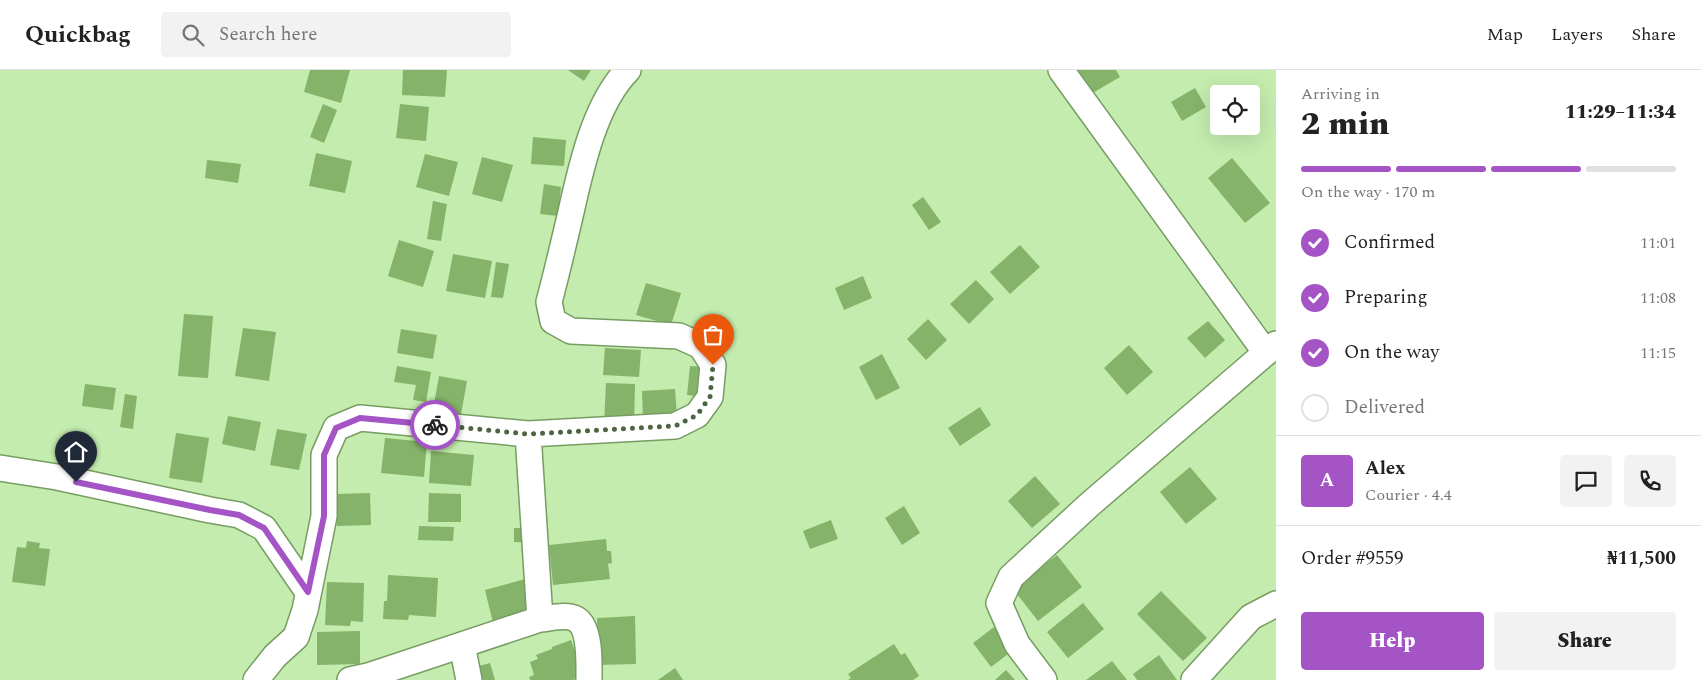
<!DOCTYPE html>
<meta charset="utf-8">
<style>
body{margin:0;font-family:Spectral,serif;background:#f2f2f2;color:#222;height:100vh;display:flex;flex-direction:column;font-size:19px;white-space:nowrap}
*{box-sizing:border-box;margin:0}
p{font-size:16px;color:#767676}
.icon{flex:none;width:28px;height:28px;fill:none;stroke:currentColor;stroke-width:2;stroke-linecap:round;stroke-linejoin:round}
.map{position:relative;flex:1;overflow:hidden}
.panel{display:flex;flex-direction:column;background:#fff;width:425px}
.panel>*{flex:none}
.buttons{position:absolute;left:1210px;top:15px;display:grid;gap:10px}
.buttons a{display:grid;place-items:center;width:50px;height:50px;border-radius:5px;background:#fff;box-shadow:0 5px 20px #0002;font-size:25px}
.pin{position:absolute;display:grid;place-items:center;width:42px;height:42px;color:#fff;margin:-51px -21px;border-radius:50% 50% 50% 0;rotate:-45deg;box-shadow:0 0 5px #0007}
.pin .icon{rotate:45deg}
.courier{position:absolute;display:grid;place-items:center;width:50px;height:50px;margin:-25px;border:4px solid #a454c5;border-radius:50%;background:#fff;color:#222;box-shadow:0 1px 6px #0007}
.headline em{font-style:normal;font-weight:800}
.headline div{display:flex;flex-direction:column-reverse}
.headline{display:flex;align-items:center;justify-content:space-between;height:85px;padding:0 25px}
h1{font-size:32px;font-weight:800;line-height:38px}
.bar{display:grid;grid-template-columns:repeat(4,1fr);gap:8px 5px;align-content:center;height:60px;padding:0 25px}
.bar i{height:6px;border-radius:4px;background:#e0e0e0}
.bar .current{background:#a454c5}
.bar p{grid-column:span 4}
.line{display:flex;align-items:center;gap:12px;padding:0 25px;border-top:1px solid #e0e0e0}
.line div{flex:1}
.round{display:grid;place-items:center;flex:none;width:52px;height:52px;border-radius:5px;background:#f2f2f2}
ol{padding:0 25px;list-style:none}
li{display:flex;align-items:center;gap:15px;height:55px}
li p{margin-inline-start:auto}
li .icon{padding:5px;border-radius:50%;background:#a454c5;color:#fff;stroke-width:4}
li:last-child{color:#767676}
li i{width:28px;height:28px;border:2px solid #e0e0e0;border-radius:50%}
.cta{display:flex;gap:10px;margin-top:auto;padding:10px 25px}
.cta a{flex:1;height:58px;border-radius:5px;background:#a454c5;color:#fff;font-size:20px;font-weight:800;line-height:58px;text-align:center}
.cta a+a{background:#f2f2f2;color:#222}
header{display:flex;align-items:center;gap:30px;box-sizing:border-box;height:70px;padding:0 25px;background:#fff;border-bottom:1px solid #e0e0e0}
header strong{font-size:24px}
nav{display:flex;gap:28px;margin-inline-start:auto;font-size:18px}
.search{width:350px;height:45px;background:#f2f2f2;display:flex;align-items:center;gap:12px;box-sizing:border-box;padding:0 18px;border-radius:5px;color:#767676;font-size:19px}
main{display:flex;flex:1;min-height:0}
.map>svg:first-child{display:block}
</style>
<header>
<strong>Quickbag</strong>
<div class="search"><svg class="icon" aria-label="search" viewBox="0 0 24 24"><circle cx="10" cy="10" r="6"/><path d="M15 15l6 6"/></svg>Search here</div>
<nav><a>Map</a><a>Layers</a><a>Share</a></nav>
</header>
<main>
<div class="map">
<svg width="1276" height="610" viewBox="0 0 1276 610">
<rect width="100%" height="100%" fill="#c3ecae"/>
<path fill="#84b369" d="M310 0H350L341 33 304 22Z
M403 0H447L445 27 402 25Z
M568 0H591L584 11Z
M1077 0H1116L1120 7 1091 24Z
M1195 18 1206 37 1182 51 1171 32Z
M323 34 337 40 324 73 310 67Z
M400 34 429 37 426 71 396 68Z
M533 67 566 70 564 96 531 94Z
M316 83 352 91 345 123 309 116Z
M425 84 458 92 449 126 416 117Z
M482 87 513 95 502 132 472 124Z
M1232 88 1270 133 1245 153 1208 108Z
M207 90 241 94 238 113 205 108Z
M544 114 561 117 558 146 540 144Z
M923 127 941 152 929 160 912 135Z
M433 131 447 134 441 171 427 169Z
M399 170 434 181 423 217 388 206Z
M1020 175 1040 197 1010 224 990 202Z
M453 184 492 191 485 228 446 221Z
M496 192 509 194 503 228 491 227Z
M863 206 872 228 844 240 835 218Z
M976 210 994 229 969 254 950 234Z
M646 213 681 223 671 255 636 245Z
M184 244 213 246 208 308 178 306Z
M928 249 947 270 926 290 907 269Z
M1208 251 1225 270 1205 288 1187 268Z
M243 258 276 262 269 311 235 306Z
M401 259 437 265 433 289 397 283Z
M1129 275 1153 302 1127 325 1104 298Z
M605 278 641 280 639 307 603 305Z
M882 284 900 318 876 330 859 297Z
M397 296 431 302 426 332 413 330 416 315 394 312Z
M690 296 706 297 704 327 687 325Z
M439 306 467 311 460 350 432 345Z
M606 313 635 314 634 355 604 354Z
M85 314 116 318 113 340 82 336Z
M675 319 677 347 643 349 642 321Z
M125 324 137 326 133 359 120 357Z
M980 337 991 355 960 376 948 358Z
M228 346 261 352 255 381 222 374Z
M277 359 307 364 299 400 270 395Z
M176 363 209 368 202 413 169 408Z
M385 368 427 372 424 407 381 403Z
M431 381 474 385 471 416 429 413Z
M1190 397 1217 429 1186 454 1160 422Z
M1035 406 1060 434 1032 458 1008 431Z
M370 423 371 455 337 456 336 424Z
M429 423 461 424V452H428Z
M904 436 920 463 902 475 885 448Z
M831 450 838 469 810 479 803 461Z
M419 456 454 457 453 471 418 470Z
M514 458H531V473L514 472Z
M606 469 607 481H611L612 493 608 494 610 509 553 515 549 475Z
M27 471 40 473 39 478 50 479 45 516 12 512 17 477 26 478Z
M1057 485 1082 517 1038 551 1013 519Z
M388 505 438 508 436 547 409 545 408 550 383 549 384 531H387Z
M525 509 533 543 493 553 485 520Z
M327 512 364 513 363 552 351 551 350 556 325 555Z
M1161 521 1207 568 1183 591 1137 544Z
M1083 533 1104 559 1068 588 1047 562Z
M635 546 636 594 598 595 597 548Z
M994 557 1012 581 991 597 973 573Z
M360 561V594L317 595V562Z
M571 570 584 606 573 610H530L529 607 534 605 530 592 538 589 536 585 552 579V577Z
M894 574 901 585 905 583 919 606 913 610H848L851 608 848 604Z
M1159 585 1177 610H1137L1133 604Z
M1112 591 1127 610H1086Z
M490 593 495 610H475L472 598Z
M675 598 683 610H658Z
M1006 600 1015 610H995Z"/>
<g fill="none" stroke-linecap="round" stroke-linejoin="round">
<g stroke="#779d63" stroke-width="28">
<path id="minor" d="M1061 0 1266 283
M0 398 57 407 210 440 239 445 264 458 308 522
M540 549C551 548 567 544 576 549 591 558 589 595 589 610
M462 575 469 610
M256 610 275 586 296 567 305 540 324 446V385L336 358 360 348 528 364 675 356 697 345 710 327 713 295 701 276 679 266 571 261 553 251 549 232C557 202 564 172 571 142 581 97 595 33 628 0
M350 610 368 606 540 549 528 364
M1044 610 1017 574 999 533 1011 507 1089 435 1276 274
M1194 610 1251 547 1276 534"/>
</g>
<use href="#minor" stroke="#fff" stroke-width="25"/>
</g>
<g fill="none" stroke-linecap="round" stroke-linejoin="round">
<path stroke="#4e6541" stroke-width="5" stroke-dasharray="0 9" d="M435 355 528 364 675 356 697 345 710 327 713 295"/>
<path stroke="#a454c5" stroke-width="6" d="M76 412 210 440 239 445 264 458 308 522 324 446V385L336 358 360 348 435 355"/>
</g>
</svg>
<div class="buttons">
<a><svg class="icon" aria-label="locate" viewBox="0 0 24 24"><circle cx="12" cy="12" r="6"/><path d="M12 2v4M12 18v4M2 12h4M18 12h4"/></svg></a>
</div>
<div class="pin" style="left:713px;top:295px;background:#ea580c"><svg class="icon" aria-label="bag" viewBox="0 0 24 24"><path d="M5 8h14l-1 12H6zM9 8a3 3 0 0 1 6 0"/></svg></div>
<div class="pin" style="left:76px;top:412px;background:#1f2937"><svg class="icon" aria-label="home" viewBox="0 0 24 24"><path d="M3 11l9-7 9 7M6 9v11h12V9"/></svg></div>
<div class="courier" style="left:435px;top:355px"><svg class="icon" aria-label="bike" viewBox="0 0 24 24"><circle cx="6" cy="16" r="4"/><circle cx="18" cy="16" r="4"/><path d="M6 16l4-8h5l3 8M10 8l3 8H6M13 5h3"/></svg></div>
</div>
<section class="panel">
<div class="headline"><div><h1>2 min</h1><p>Arriving in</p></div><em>11:29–11:34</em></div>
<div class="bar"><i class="current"></i><i class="current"></i><i class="current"></i><i></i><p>On the way · 170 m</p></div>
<ol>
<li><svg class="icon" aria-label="check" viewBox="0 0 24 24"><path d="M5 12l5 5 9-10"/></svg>Confirmed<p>11:01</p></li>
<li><svg class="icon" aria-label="check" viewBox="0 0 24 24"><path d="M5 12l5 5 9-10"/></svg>Preparing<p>11:08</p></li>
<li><svg class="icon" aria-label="check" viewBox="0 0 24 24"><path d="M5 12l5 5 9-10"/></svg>On the way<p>11:15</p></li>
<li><i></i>Delivered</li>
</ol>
<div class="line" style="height:90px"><b class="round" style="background:#a454c5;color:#fff">A</b><div><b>Alex</b><p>Courier · 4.4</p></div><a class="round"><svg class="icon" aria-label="chat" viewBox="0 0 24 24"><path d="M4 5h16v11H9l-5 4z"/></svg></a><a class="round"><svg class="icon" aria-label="phone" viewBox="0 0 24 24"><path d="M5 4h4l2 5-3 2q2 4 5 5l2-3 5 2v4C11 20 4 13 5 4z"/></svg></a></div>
<div class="line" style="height:65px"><div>Order #9559</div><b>₦11,500</b></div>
<div class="cta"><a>Help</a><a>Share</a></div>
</section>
</main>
